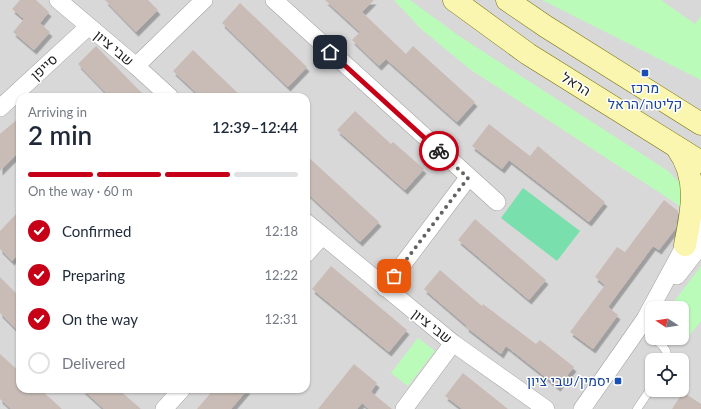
<!DOCTYPE html>
<meta charset="utf-8">
<style>
body{margin:0;font-family:Lato,Heebo,sans-serif;background:#f2f2f3;color:#1f2937;height:100vh;display:flex;flex-direction:column;font-size:15px;white-space:nowrap}
*{box-sizing:border-box;margin:0}
p{font-size:13px;color:#747a83}
.icon{flex:none;width:22px;height:22px;fill:none;stroke:currentColor;stroke-width:2;stroke-linecap:round;stroke-linejoin:round}
.map{position:relative;flex:1;overflow:hidden}
.drawer{position:absolute;left:16px;top:93px;width:294px;height:300px;display:flex;flex-direction:column;background:#fff;border-radius:12px;box-shadow:0 1px 3px #0004}
.drawer>*{flex:none}
.needle{width:26px;rotate:282deg}
.controls{position:absolute;left:645px;top:301px;display:grid;gap:8px}
.controls a{display:grid;place-items:center;width:44px;height:44px;border-radius:8px;background:#fff;box-shadow:0 1px 3px #0004;font-size:20px}
.pin{position:absolute;display:grid;place-items:center;width:34px;height:34px;color:#fff;margin:-17px;border-radius:8px;box-shadow:0 2px 6px #0006}
.courier{position:absolute;display:grid;place-items:center;width:40px;height:40px;margin:-20px;border:3px solid #c60017;border-radius:50%;background:#fff;color:#222;box-shadow:0 1px 5px #0007}
.head em{font-style:normal;font-weight:600}
.head div{display:flex;flex-direction:column-reverse}
.head{display:flex;align-items:center;justify-content:space-between;height:68px;padding:0 12px}
h1{font-size:26px;font-weight:600;line-height:30px}
.bar{display:grid;grid-template-columns:repeat(4,1fr);gap:6px 4px;align-content:center;height:48px;padding:0 12px}
.bar i{height:5px;border-radius:3px;background:#e0e1e3}
.bar .active{background:#c60017}
.bar p{grid-column:span 4}
ol{padding:0 12px;list-style:none}
li{display:flex;align-items:center;gap:12px;height:44px}
li p{margin-inline-start:auto}
li .icon{padding:4px;border-radius:50%;background:#c60017;color:#fff;stroke-width:4}
li:last-child{color:#747a83}
li i{width:22px;height:22px;border:2px solid #e0e1e3;border-radius:50%}
.map>svg:first-child{display:block}
</style>
<div class="map">
<svg width="701" height="409" viewBox="0 0 701 409">
<defs>
<filter id="shadow"><feDropShadow dx="2.5" dy="4.5" stdDeviation="0" flood-color="#0004"/></filter>
</defs>
<rect width="100%" height="100%" fill="#ede7e0"/>
<path fill="#d9d8d8" fill-rule="evenodd" d="M0 0H701V409H0ZM20 97H306V389H20ZM652 308H682V338H652ZM652 360H682V390H652Z"/>
<path fill="#bbfbb9" d="M394 0H410L459 36 668 171 682 185V209L677 204 471 70 421 29Z
M542 0H661L695 24 701 16V80Z
M701 266V321L685 341 682 338V308H671L673 303Z
M418 338 435 351 408 386 391 373Z"/>
<path fill="#79e0ad" d="M523 188 580 231 557 261 501 218Z"/>
<path fill="#c9bcb6" filter="url(#shadow)" d="M20 0H36L49 12 40 23 50 32 34 50 13 32 24 19 12 9Z
M105 0H148L158 10 136 32Z
M325 0H374L362 12 406 54 413 46 475 102 457 122 386 59 379 66 352 40 360 32Z
M240 3 307 67 288 87 222 23Z
M96 46 132 83 146 97H110L78 64Z
M193 50 220 76 242 97H201L173 71Z
M355 111 391 144 393 142 424 169 405 190 337 130Z
M20 117V151L0 171V134Z
M489 124 530 156 538 146 605 202 589 222 509 160 502 169 472 146Z
M306 155 379 222 360 242 306 192Z
M664 200 678 211 676 228 659 250 653 246 608 307 618 315 593 349 570 332 605 285 595 277 617 247 625 252Z
M20 210V252L12 261 0 249V231Z
M475 219 546 280 529 300 458 240Z
M331 266 407 330 389 352 312 289Z
M440 270 482 306 483 304 536 344 540 340 574 367 558 387 506 346 501 354 466 327 467 326 424 289Z
M0 277 20 297V333L0 313Z
M0 354 20 372V389H40L62 409H11L0 399Z
M354 364 377 383 371 392 392 409H369L362 403 357 409H318Z
M463 373 508 409H462L445 396Z
M82 389H118L141 409H104Z
M214 389H248L231 409H197Z
M683 392 701 404V409H672Z"/>
<g fill="none" stroke-linecap="round" stroke-linejoin="round">
<g stroke="#a2a2a2" stroke-width="9">
<path id="service" d="M652 338C661 343 669 350 667 360
M637 409 652 387"/>
</g>
<g stroke="#a2a2a2" stroke-width="18">
<path id="minor" d="M58 0 136 66 170 97
M274 0 497 202
M136 66 204 0
M0 108 89 26
M306 222 453 343 546 409
M306 254 322 236
M677 276 701 245
M385 288 468 178
M646 317 685 245 701 220
M164 409 182 389
M404 409 453 343
M582 409 652 309"/>
</g>
<g stroke="#737201" stroke-width="23">
<path id="secondary" d="M454 0 528 54 701 162
M507 0 545 26 701 124
M677 148C699 178 692 211 685 245"/>
</g>
<use href="#service" stroke="#fff" stroke-width="8"/>
<use href="#minor" stroke="#fff" stroke-width="17"/>
<use href="#secondary" stroke="#fbf6af" stroke-width="22"/>
</g>
<g fill="none" stroke-linecap="round" stroke-linejoin="round">
<path stroke="#646260" stroke-width="4" stroke-dasharray="0 7.2" d="M394 276 468 178 439 151"/>
<path stroke="#c60017" stroke-width="5" d="M330 52 439 151"/>
</g>
<g fill="#1a4fb4" stroke="#fff" stroke-width="1.5">
<rect x="641" y="69" width="8" height="8" rx="2"/>
<rect x="614" y="377" width="8" height="8" rx="2"/>
</g>
<g text-anchor="middle" stroke-width="3" stroke-linejoin="round" paint-order="stroke">
<g font-size="14" fill="#1b1b1b" stroke="#fff">
<text transform="translate(114 48) rotate(40)" y="5">שבי ציון</text>
<text transform="translate(44 67) rotate(-43)" y="5">סייפן</text>
<text transform="translate(576 84) rotate(32)" y="5">הראל</text>
<text transform="translate(432 326) rotate(38)" y="5">שבי ציון</text>
</g>
<g font-size="14" fill="#164399" stroke="#fff">
<text x="645" y="93">מרכז<tspan x="645" dy="16">קליטה/הראל</tspan></text>
<text x="610" y="386" text-anchor="end">יסמין/שבי ציון</text>
</g>
</g>
</svg>
<div class="controls">
<a><svg class="needle" viewBox="-14 -14 28 28"><path d="M0-13l5 13h-10z" fill="#e53935"/><path d="M0 13l5-13h-10z" fill="#747a83"/></svg></a>
<a><svg class="icon" aria-label="locate" viewBox="0 0 24 24"><circle cx="12" cy="12" r="6"/><path d="M12 2v4M12 18v4M2 12h4M18 12h4"/></svg></a>
</div>
<div class="pin" style="left:394px;top:276px;background:#ea580c"><svg class="icon" aria-label="bag" viewBox="0 0 24 24"><path d="M5 8h14l-1 12H6zM9 8a3 3 0 0 1 6 0"/></svg></div>
<div class="pin" style="left:330px;top:52px;background:#1f2937"><svg class="icon" aria-label="home" viewBox="0 0 24 24"><path d="M3 11l9-7 9 7M6 9v11h12V9"/></svg></div>
<div class="courier" style="left:439px;top:151px"><svg class="icon" aria-label="bike" viewBox="0 0 24 24"><circle cx="6" cy="16" r="4"/><circle cx="18" cy="16" r="4"/><path d="M6 16l4-8h5l3 8M10 8l3 8H6M13 5h3"/></svg></div>
<section class="drawer">
<div class="head"><div><h1>2 min</h1><p>Arriving in</p></div><em>12:39–12:44</em></div>
<div class="bar"><i class="active"></i><i class="active"></i><i class="active"></i><i></i><p>On the way · 60 m</p></div>
<ol>
<li><svg class="icon" aria-label="check" viewBox="0 0 24 24"><path d="M5 12l5 5 9-10"/></svg>Confirmed<p>12:18</p></li>
<li><svg class="icon" aria-label="check" viewBox="0 0 24 24"><path d="M5 12l5 5 9-10"/></svg>Preparing<p>12:22</p></li>
<li><svg class="icon" aria-label="check" viewBox="0 0 24 24"><path d="M5 12l5 5 9-10"/></svg>On the way<p>12:31</p></li>
<li><i></i>Delivered</li>
</ol>
</section>
</div>
